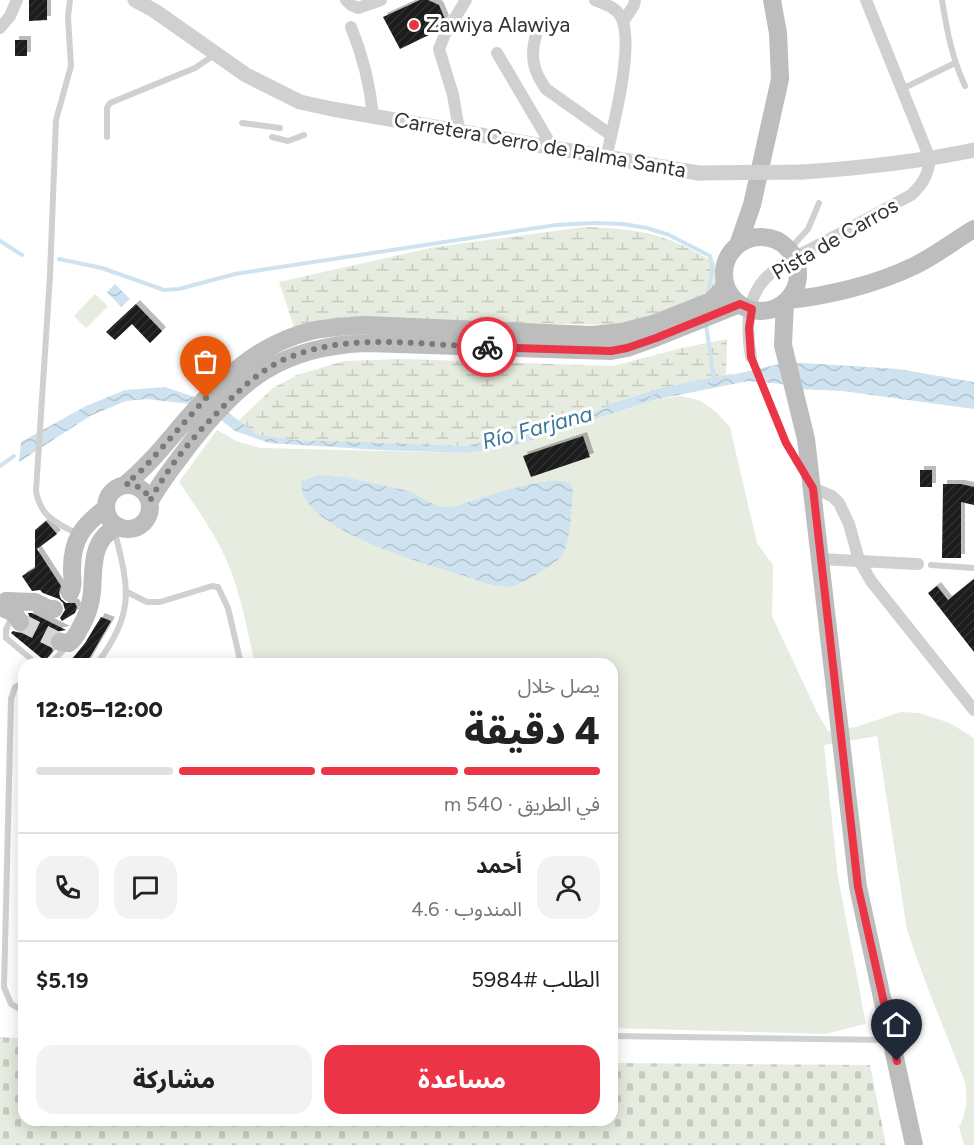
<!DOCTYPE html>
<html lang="ar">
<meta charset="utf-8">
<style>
body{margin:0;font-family:Figtree,"Noto Sans Arabic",sans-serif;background:#f2f2f2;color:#222;direction:rtl;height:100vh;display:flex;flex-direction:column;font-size:22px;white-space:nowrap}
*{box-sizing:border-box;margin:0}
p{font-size:20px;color:#767676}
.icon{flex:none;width:33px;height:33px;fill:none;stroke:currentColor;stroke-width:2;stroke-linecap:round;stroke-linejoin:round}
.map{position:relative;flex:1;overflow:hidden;direction:ltr}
.drawer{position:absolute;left:18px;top:658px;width:600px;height:468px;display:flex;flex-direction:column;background:#fff;border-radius:18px;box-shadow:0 3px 15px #0003;direction:rtl}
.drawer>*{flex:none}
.pin{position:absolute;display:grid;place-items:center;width:51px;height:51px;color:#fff;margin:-62px -26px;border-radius:50% 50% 50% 0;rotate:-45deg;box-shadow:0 0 6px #0007}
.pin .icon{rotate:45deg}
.courier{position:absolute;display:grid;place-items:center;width:60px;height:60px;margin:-30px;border:4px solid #eb3445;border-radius:50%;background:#fff;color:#222;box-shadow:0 2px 8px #0007}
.summary em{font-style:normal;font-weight:800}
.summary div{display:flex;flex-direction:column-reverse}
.summary{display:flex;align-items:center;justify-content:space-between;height:102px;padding:0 18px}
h1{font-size:39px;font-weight:800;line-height:45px}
.bar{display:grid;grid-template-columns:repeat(4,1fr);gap:9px 6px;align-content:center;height:72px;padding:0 18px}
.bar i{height:8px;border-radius:4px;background:#e0e0e0}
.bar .active{background:#eb3445}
.bar p{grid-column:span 4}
.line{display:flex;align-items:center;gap:15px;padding:0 18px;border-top:2px solid #e0e0e0}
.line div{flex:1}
.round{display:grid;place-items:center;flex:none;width:63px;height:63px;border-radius:18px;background:#f2f2f2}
.primary-button{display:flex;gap:12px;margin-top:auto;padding:12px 18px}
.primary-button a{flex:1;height:69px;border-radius:18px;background:#eb3445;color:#fff;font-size:24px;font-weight:800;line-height:69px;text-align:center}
.primary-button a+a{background:#f2f2f2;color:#222}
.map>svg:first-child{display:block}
</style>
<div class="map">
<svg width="974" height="1145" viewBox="0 0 974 1145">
<defs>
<pattern id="wetland-marsh" width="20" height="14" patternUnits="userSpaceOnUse" patternTransform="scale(1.5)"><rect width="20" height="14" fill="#e6ecdf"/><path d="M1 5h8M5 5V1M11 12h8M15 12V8" fill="none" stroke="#c6cbc0"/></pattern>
<pattern id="cemetery-stones" width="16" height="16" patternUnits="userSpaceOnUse" patternTransform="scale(1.5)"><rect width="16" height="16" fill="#e6ecdf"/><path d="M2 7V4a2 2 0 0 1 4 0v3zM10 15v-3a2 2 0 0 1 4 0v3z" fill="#c6cbc0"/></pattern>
<pattern id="water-waves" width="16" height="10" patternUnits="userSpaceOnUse" patternTransform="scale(1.5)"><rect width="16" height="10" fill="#cee3ef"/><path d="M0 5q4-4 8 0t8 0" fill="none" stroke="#b1c3cd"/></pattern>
<pattern id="building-hatch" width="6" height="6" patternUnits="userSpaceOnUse" patternTransform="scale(1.5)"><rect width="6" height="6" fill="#1a1a1a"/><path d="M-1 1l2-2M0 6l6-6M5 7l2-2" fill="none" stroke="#333"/></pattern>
<filter id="shadow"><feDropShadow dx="4" dy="-4" stdDeviation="0" flood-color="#0004"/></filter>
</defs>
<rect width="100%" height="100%" fill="#fff"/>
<path fill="#e6ecdf" d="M95 294 108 306 86 328 74 316Z
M681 396 701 401 716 412 730 427 757 543 773 565 772 616 817 712 828 731 856 727 901 712 919 713 950 723 974 738V1145H964L959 1127C967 1111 968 1099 965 1082L925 981 907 930 877 736 824 745 838 877 866 1024 825 1034 612 1028V664H255C247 630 241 594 227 561 215 534 196 507 179 482L217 430 236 441 260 448 467 453 513 446 654 400Z"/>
<path fill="url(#wetland-marsh)" d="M584 227C640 229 666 233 715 263L717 281 708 300 623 325 352 320 294 327 279 282 435 247Z
M727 339 726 375 662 390 515 438 466 446 358 443 280 439 258 435 236 423 273 388 297 375 344 361 404 359 613 366 682 348Z"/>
<path fill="url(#cemetery-stones)" d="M0 1037 24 1039V1120H612V1063L870 1065 886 1145H0Z"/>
<path fill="url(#water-waves)" d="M115 284 130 299 121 307 107 292Z
M788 362 898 369 974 382V409L842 391 796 389 782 384 748 381 654 400 513 446 467 453 379 450 269 443 235 431 211 412 190 404 147 399 126 401 90 416 19 462 21 442 86 406 125 390 165 387 218 405 258 435 296 440 466 446 553 426 647 394Z
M319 475 344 477 409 491 431 503 440 507H451C476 501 551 471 571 484L573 492C571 508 571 542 562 555 557 564 522 584 512 586 495 589 474 578 458 574 425 564 292 526 302 481Z"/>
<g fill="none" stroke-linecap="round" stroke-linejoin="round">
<path stroke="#cee3ef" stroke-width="4" d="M0 241 22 255
M59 259 102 268 164 290 179 289 235 274 556 225 593 223 623 224 647 228 669 235 710 256 713 269 707 296
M706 325 714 378
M608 407 662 390 731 376
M0 466 14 456"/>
</g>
<path fill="url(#building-hatch)" filter="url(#shadow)" d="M29 0H47V20L29 21Z
M420 0H428L439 5 445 19 437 31 400 49 383 17Z
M15 40H27V56H15Z
M136 304 162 331 150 343 132 324 115 340 106 332Z
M583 436 590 457 531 477 523 456Z
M920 470H932V487H920Z
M943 484H961L974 487V505L961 502V558H942Z
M46 521 57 534 37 549 61 586 59 593 61 599 66 603H75L77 607 75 613 62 621 60 618 65 610 63 603 59 599 43 593 40 590 32 591 22 576 35 568V530Z
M974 579V652L928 593 937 586 948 600Z
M28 613H32L66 630 56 632 51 636 49 641 53 651 45 661 11 633 13 631 21 633 30 627 31 621Z
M101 617 111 621 86 664H68L85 643Z"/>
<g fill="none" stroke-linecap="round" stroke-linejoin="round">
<path stroke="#d6d6d6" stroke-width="18" stroke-dasharray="18 9" stroke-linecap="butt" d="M20 622 60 642"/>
<path stroke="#d0d0d0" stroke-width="6" d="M70 0 68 17 71 66 56 120 50 275 36 491C41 518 56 522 77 534
M942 0C947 31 952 58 965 86
M902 89 955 63
M242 123 280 128
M107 137V108L110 103 195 68 214 55
M272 137 288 141 304 135
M789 250 808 229 819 203
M751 357 786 443 804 475
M931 565 974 568
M127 592 147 602H160L212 586 218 587 228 608 241 664
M12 616 6 630V638L37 664
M51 664 66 647
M97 664C134 612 130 592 115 533
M24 683 15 687 11 699 4 987 11 1004 24 1011
M612 1036 889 1040"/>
<path stroke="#d0d0d0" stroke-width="12" d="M346 0 351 5 358 8 381 0
M595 0C604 4 616 7 621 17 635 44 613 127 606 158
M623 22 634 5 635 0
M351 27C363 56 370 84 373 116
M0 28 10 16 17 0
M536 35C530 56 533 71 546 89L611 135
M497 53 553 148
M459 130 453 95 439 49 445 34 466 0
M751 357C747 335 746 304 760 285 775 264 804 253 826 241 854 226 883 210 911 195 923 184 928 175 930 159L866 0
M813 488 832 496 839 503 849 524 859 560 871 581 974 710
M820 559 918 564"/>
<path stroke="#d0d0d0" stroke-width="15" d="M135 0 155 11 246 75 300 102 332 109 698 173
M802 172C860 168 917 162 974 150"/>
<path stroke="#bdbdbd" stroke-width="18" d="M724 274a37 37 0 1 1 74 0a37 37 0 1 1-74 0Z
M738 245 752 205 780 79 778 33 772 0
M788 300C828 296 877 284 914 266 935 256 954 241 974 229
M785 302 783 345 806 439 858 887 914 1145
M126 484C149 465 167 442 186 420 219 381 260 343 311 331 329 327 348 326 366 325L592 335 622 332 653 324 711 301 722 290 725 282
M106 507a22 22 0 1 1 44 0a22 22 0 1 1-44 0Z
M150 501C161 481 176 463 190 444 240 379 282 346 367 343L611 351 627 348 655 338 740 304
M70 593C74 586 72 578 72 569 72 539 83 525 106 508
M6 601 35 602 49 609H54
M0 607 14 613 20 622
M60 642 69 643C75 639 77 634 80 628 86 618 91 604 92 592 94 567 90 540 118 526"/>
<path stroke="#d0d0d0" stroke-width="15" d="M698 173 802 172"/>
</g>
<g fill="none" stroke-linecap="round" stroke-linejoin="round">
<path stroke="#7a7a7a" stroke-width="6" stroke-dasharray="0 10.8" d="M206 398 144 468 126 484C139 485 146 490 150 501 166 470 191 439 216 414 234 395 252 377 275 364 339 330 418 345 487 347"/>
<path stroke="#eb3445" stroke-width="8" d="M487 347 611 351 627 348 656 338 740 304 752 309 749 328 751 357 786 443 813 488 858 887 897 1061"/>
</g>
<circle fill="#eb3445" stroke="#fff" stroke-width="2" cx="414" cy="25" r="6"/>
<g text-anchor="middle" stroke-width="6" stroke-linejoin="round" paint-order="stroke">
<g font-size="21" fill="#333" stroke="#fff" text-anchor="start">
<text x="426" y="32">Zawiya Alawiya</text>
</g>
<g font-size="21" fill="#333" stroke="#fff">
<text transform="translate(540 145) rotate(10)" y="7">Carretera Cerro de Palma Santa</text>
<text transform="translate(835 239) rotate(-30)" y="7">Pista de Carros</text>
</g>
<g font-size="22" font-style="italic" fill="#3c779a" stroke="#fff">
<text transform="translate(537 427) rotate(-15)" y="8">Río Farjana</text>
</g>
</g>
</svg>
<div class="pin" style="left:206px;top:398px;background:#ea580c"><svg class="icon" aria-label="bag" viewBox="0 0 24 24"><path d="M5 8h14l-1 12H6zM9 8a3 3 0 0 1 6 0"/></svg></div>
<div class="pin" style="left:897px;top:1061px;background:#1f2937"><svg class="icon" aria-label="home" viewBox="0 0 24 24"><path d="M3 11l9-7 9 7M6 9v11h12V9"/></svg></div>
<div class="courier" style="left:487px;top:347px"><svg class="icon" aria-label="bike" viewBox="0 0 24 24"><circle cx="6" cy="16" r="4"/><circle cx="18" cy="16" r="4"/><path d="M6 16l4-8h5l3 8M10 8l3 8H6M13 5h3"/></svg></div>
<section class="drawer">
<div class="summary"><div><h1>4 دقيقة</h1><p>يصل خلال</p></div><em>12:00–12:05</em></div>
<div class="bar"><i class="active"></i><i class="active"></i><i class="active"></i><i></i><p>في الطريق · 540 m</p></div>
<div class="line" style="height:108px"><a class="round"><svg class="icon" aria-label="person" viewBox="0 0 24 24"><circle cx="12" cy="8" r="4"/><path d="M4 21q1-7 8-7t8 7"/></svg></a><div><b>أحمد</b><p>المندوب · 4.6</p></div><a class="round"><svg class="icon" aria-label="chat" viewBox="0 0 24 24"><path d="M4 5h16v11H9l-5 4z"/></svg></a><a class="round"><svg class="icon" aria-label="phone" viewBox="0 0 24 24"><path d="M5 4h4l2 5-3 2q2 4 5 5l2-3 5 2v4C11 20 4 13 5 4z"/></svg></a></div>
<div class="line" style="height:78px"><div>الطلب #5984</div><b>$5.19</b></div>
<div class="primary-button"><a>مساعدة</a><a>مشاركة</a></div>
</section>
</div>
